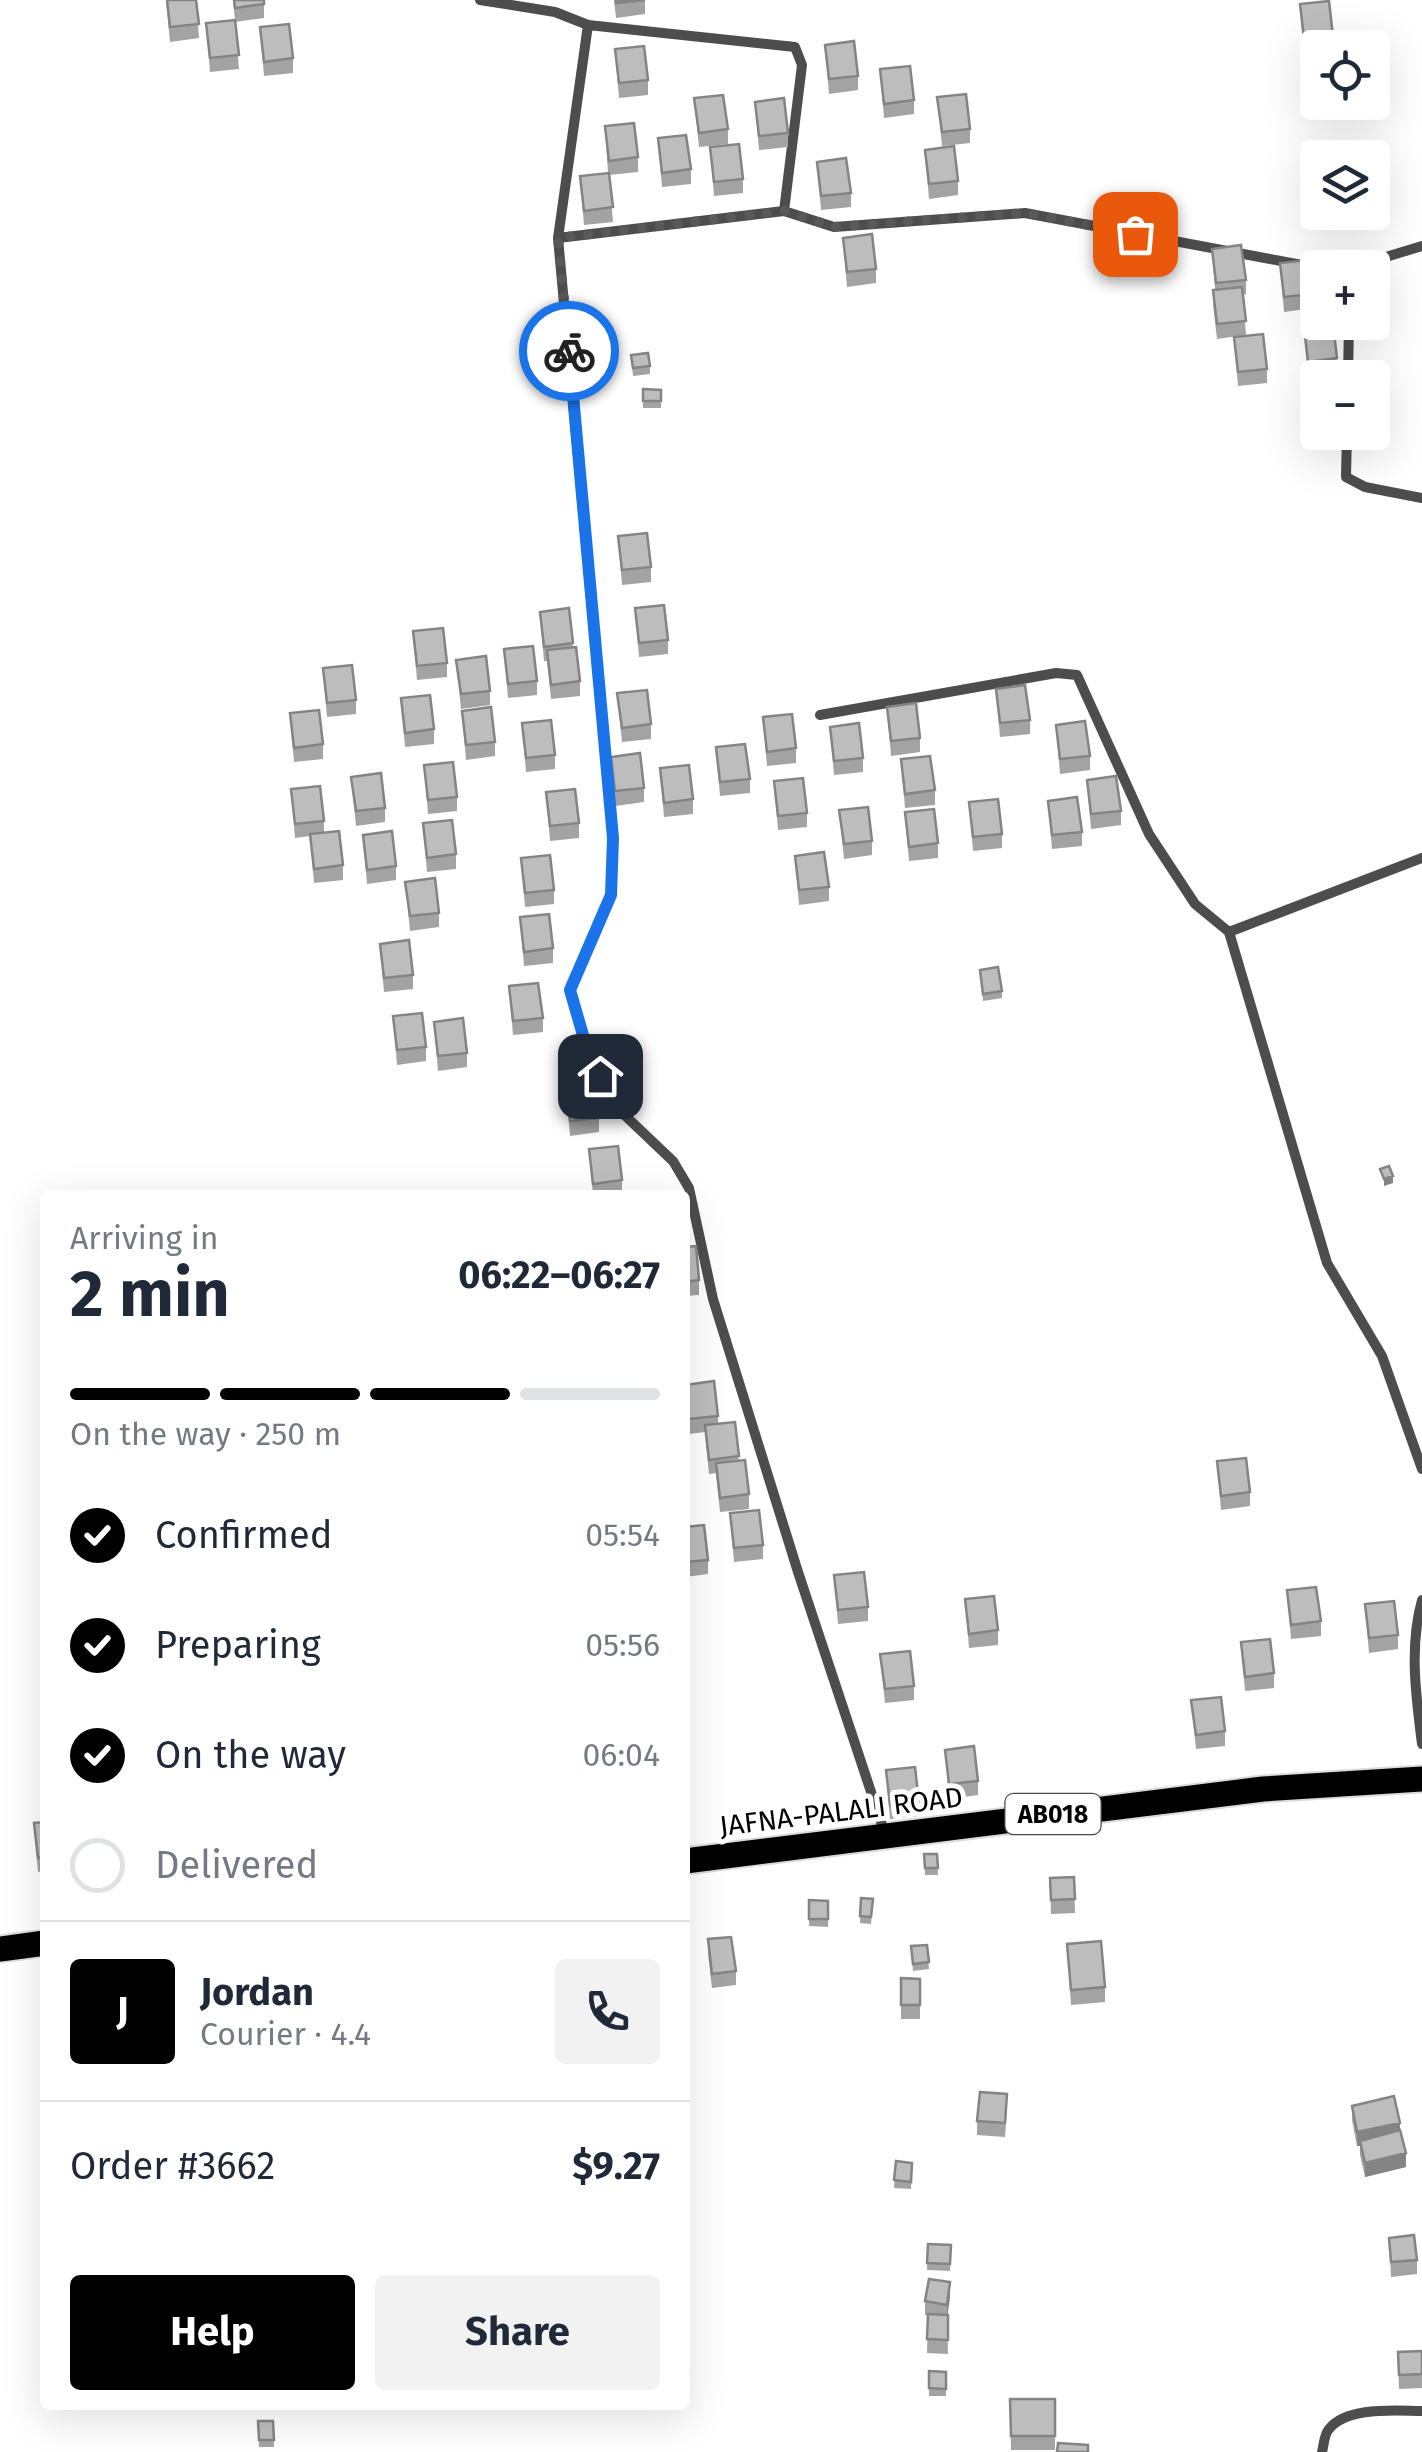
<!DOCTYPE html>
<meta charset="utf-8">
<style>
body{margin:0;font-family:"Fira Sans",sans-serif;background:#f2f2f3;color:#1f2937;height:100vh;display:flex;flex-direction:column;font-size:38px;white-space:nowrap}
*{box-sizing:border-box;margin:0}
p{font-size:32px;color:#747a83}
.icon{flex:none;width:55px;height:55px;fill:none;stroke:currentColor;stroke-width:2;stroke-linecap:round;stroke-linejoin:round}
.map{position:relative;flex:1;overflow:hidden}
.details{position:absolute;left:40px;top:1190px;width:650px;height:1220px;display:flex;flex-direction:column;background:#fff;border-radius:10px;box-shadow:0 10px 40px #0002}
.details>*{flex:none}
.controls{position:absolute;left:1300px;top:30px;display:grid;gap:20px}
.controls a{display:grid;place-items:center;width:90px;height:90px;border-radius:10px;background:#fff;box-shadow:0 10px 40px #0002;font-size:50px}
.pin{position:absolute;display:grid;place-items:center;width:85px;height:85px;color:#fff;margin:-42px;border-radius:20px;box-shadow:0 5px 15px #0006}
.courier{position:absolute;display:grid;place-items:center;width:100px;height:100px;margin:-50px;border:8px solid #1a73e8;border-radius:50%;background:#fff;color:#222;box-shadow:0 2px 12px #0007}
.summary em{font-style:normal;font-weight:700}
.summary div{display:flex;flex-direction:column-reverse}
.summary{display:flex;align-items:center;justify-content:space-between;height:170px;padding:0 30px}
h1{font-size:65px;font-weight:700;line-height:75px}
.bar{display:grid;grid-template-columns:repeat(4,1fr);gap:15px 10px;align-content:center;height:120px;padding:0 30px}
.bar i{height:12px;border-radius:8px;background:#e0e1e3}
.bar .current{background:#000}
.bar p{grid-column:span 4}
.line{display:flex;align-items:center;gap:25px;padding:0 30px;border-top:2px solid #e0e1e3}
.line div{flex:1}
.round{display:grid;place-items:center;flex:none;width:105px;height:105px;border-radius:10px;background:#f2f2f3}
ol{padding:0 30px;list-style:none}
li{display:flex;align-items:center;gap:30px;height:110px}
li p{margin-inline-start:auto}
li .icon{padding:10px;border-radius:50%;background:#000;color:#fff;stroke-width:4}
li:last-child{color:#747a83}
li i{width:55px;height:55px;border:5px solid #e0e1e3;border-radius:50%}
.action{display:flex;gap:20px;margin-top:auto;padding:20px 30px}
.action a{flex:1;height:115px;border-radius:10px;background:#000;color:#fff;font-size:40px;font-weight:700;line-height:115px;text-align:center}
.action a+a{background:#f2f2f3;color:#1f2937}
.map>svg:first-child{display:block}
</style>
<div class="map">
<svg width="1422" height="2452" viewBox="0 0 1422 2452">
<rect width="100%" height="100%" fill="#fff"/>
<g fill="none" stroke-linecap="round" stroke-linejoin="round">
<g stroke="#dbdbdb" stroke-width="29">
<path id="primary" d="M685 1861 1263 1789 1422 1779
M0 1949 45 1943"/>
</g>
<path stroke="#4d4d4d" stroke-width="10" d="M480 0 555 12 588 25 795 47 802 65 784 211
M588 25 558 238 613 838 611 895 570 990 587 1049 613 1104 673 1161 689 1188 713 1299 798 1572 885 1834
M558 238 784 211 834 227 1025 213 1318 268
M1364 268 1389 256 1422 246
M1348 378 1349 322
M1347 432 1346 477 1365 487 1422 498
M820 715 1056 673 1077 675 1149 834 1195 904 1229 932 1327 1263 1382 1356 1422 1469
M1229 932 1422 858
M1422 1600C1409 1647 1416 1696 1422 1744
M1322 2452C1324 2445 1324 2434 1329 2429 1347 2406 1396 2411 1422 2411"/>
<use href="#primary" stroke="#000" stroke-width="25"/>
</g>
<path fill="#a3a3a3" d="M166 0H196L199 38 170 42Z
M233 0H264V18L235 22 239 69 210 72 206 23 235 20Z
M614 0H645V14L616 18Z
M1300 4 1333 36V48H1318V52L1304 53Z
M260 27 293 58V73L264 76Z
M825 45 858 76V90L829 94Z
M615 49 648 80V95L619 98Z
M880 69 914 100V114L884 118Z
M937 97 970 129V143L942 146Z
M694 98 728 129V144L699 147Z
M755 102 788 133V147L759 150Z
M605 126 638 157V172L609 175 613 222 584 225 580 176 608 173Z
M658 138 691 169V184L662 187Z
M710 147 743 179V193L714 196Z
M925 150 958 181V195L929 199Z
M817 162 851 193V207L821 210Z
M843 238 876 269V283L847 287Z
M1212 249 1246 280V294L1243 295 1246 335 1217 339 1213 304V290L1215 289Z
M1280 263 1313 294V308L1284 312Z
M1304 327 1337 358V373L1308 376Z
M1234 337 1267 369V383L1238 386Z
M631 355 650 366V374L633 376Z
M643 389 661 390V408H643Z
M618 536 651 567V582L622 585Z
M569 608 573 647 580 681V696L551 699 547 661H544L540 612Z
M635 608 668 640V654L639 657Z
M413 631 447 663V677L417 680Z
M504 649 537 681V695L508 698Z
M456 660 490 691V705L461 709Z
M323 668 356 700V714L327 717Z
M996 689 1030 720V734L1000 737Z
M617 693 651 724V739L622 742Z
M401 698 434 729V744L405 747Z
M887 707 920 738V752L891 756Z
M462 711 495 742V756L466 760Z
M290 713 323 744V759L294 762Z
M763 717 796 748V763L767 766Z
M522 723 555 755V769L526 772Z
M1056 725 1090 756V770L1060 774Z
M830 727 863 758V772L834 775Z
M716 747 750 779V793L720 796Z
M611 757 644 788V802L615 806Z
M901 759 935 790V805L905 808Z
M424 765 457 797V811L428 814Z
M660 768 693 799V814L664 817Z
M351 777 385 808V822L356 826Z
M1087 780 1121 811V825L1091 829Z
M774 781 807 813V827L778 830Z
M291 789 324 821V832L343 865V880L314 883 310 836 295 838Z
M546 792 579 823V838L550 841Z
M1048 801 1082 832V846L1052 849Z
M969 802 1002 834V848L973 851Z
M839 810 872 841V855L844 859Z
M905 812 938 843V858L909 861Z
M423 823 456 854V869L427 872Z
M363 835 396 866V880L367 884Z
M795 856 829 887V901L799 905Z
M521 858 554 890V904L525 907Z
M405 882 439 913V927L410 931Z
M520 917 553 948V963L524 966Z
M380 944 413 975V989L384 992Z
M980 970 1002 991V998L983 1001Z
M509 986 543 1018V1032L513 1035Z
M393 1016 426 1047V1061L397 1065Z
M434 1022 467 1053V1067L438 1071Z
M566 1087 599 1118V1132L570 1136Z
M589 1149 622 1180V1195H593Z
M685 1247 699 1280V1295L685 1296Z
M685 1385 718 1416V1424L735 1422 739 1461 749 1494V1509L720 1512 716 1473 709 1474 705 1432 689 1434 685 1402Z
M1217 1461 1250 1492V1506L1221 1510Z
M730 1513 763 1545V1559L734 1562Z
M685 1527 708 1560V1574L685 1577Z
M834 1575 868 1607V1621L838 1624Z
M1287 1590 1321 1621V1636L1291 1639Z
M965 1599 998 1630V1645L969 1648Z
M1365 1604 1398 1635V1649L1369 1653Z
M1241 1642 1274 1673V1688L1245 1691Z
M880 1654 914 1686V1700L885 1703Z
M1191 1700 1225 1731V1746L1196 1749Z
M945 1750 978 1781V1795L949 1799Z
M886 1770 919 1802V1816L890 1819Z
M45 1822V1871L38 1872 34 1823Z
M924 1854H937L938 1875H925Z
M1074 1877 1075 1913 1051 1914 1050 1878Z
M861 1898 873 1899 871 1924 860 1923Z
M809 1900 828 1901V1927L809 1926Z
M708 1939 736 1971V1985L712 1988 708 1954Z
M1067 1944 1105 1987V2002L1071 2005Z
M927 1945 929 1969 913 1971 911 1946Z
M901 1978 920 1979V2019H901Z
M1352 2106 1400 2131 1406 2167 1365 2177 1360 2155V2146H1357L1352 2120Z
M1007 2109 1005 2137 977 2135V2121Z
M896 2161 912 2163 911 2189 894 2188Z
M1389 2238 1417 2260V2274L1391 2277Z
M928 2244 951 2245 950 2271 927 2270Z
M950 2297 947 2315 948 2354 927 2353 928 2316 925 2315V2301Z
M1422 2351V2388L1399 2389 1398 2352Z
M929 2371 946 2372V2396H929Z
M1010 2399H1055V2450H1011Z
M258 2421H273L274 2447H259Z"/>
<path fill="#848484" d="M1393 1176V1183L1384 1186V1179Z
M1400 2123V2137L1360 2141V2146H1357V2132Z
M1406 2153V2167L1365 2177V2163Z
M950 2282V2297L947 2319V2305Z"/>
<path fill="#bdbdbd" stroke="#848484" stroke-width="2.5" d="M167 0H196L199 24 170 27Z
M234 0H264V4L235 8Z
M616 0H645L616 3Z
M1329 1 1333 36 1304 39 1300 4Z
M235 20 239 55 210 58 206 23Z
M289 24 293 58 264 62 260 27Z
M854 41 858 76 829 79 825 45Z
M644 46 648 80 619 83 615 49Z
M910 66 914 100 884 104 880 69Z
M966 94 970 129 942 132 937 97Z
M723 95 728 129 699 133 694 98Z
M784 98 788 133 759 136 755 102Z
M634 123 638 157 609 161 605 126Z
M686 135 691 169 662 173 658 138Z
M739 144 743 179 714 182 710 147Z
M954 146 958 181 929 184 925 150Z
M846 158 851 193 821 196 817 162Z
M609 173 613 207 584 211 580 176Z
M872 234 876 269 847 272 843 238Z
M1241 245 1246 280 1216 283 1212 249Z
M1309 260 1313 294 1284 297 1280 263Z
M1242 287 1246 321 1217 324 1213 290Z
M1333 324 1337 358 1308 362 1304 327Z
M1263 334 1267 369 1238 372 1234 337Z
M648 353 650 366 633 368 631 355Z
M643 389 661 390V401H643Z
M647 533 651 567 622 570 618 536Z
M664 605 668 640 639 643 635 608Z
M569 608 573 643 544 647 540 612Z
M443 628 447 663 417 666 413 631Z
M533 646 537 681 508 684 504 649Z
M576 647 580 681 551 685 547 650Z
M486 656 490 691 461 694 456 660Z
M352 665 356 700 327 703 323 668Z
M1025 685 1030 720 1000 723 996 689Z
M647 690 651 724 622 728 617 693Z
M430 695 434 729 405 733 401 698Z
M916 703 920 738 891 741 887 707Z
M491 707 495 742 466 745 462 711Z
M319 710 323 744 294 748 290 713Z
M792 714 796 748 767 752 763 717Z
M551 720 555 755 526 758 522 723Z
M1085 721 1090 756 1060 759 1056 725Z
M859 723 863 758 834 761 830 727Z
M745 744 750 779 720 782 716 747Z
M640 753 644 788 615 791 611 757Z
M930 756 935 790 905 794 901 759Z
M453 762 457 797 428 800 424 765Z
M689 765 693 799 664 803 660 768Z
M381 773 385 808 356 811 351 777Z
M1116 776 1121 811 1091 814 1087 780Z
M803 778 807 813 778 816 774 781Z
M320 786 324 821 295 824 291 789Z
M575 789 579 823 550 826 546 792Z
M1077 797 1082 832 1052 835 1048 801Z
M998 799 1002 834 973 837 969 802Z
M868 807 872 841 844 844 839 810Z
M934 809 938 843 909 847 905 812Z
M452 820 456 854 427 858 423 823Z
M339 831 343 865 314 869 310 834Z
M392 831 396 866 367 870 363 835Z
M824 852 829 887 799 890 795 856Z
M550 855 554 890 525 893 521 858Z
M435 878 439 913 410 916 405 882Z
M549 914 553 948 524 952 520 917Z
M409 940 413 975 384 978 380 944Z
M998 967 1002 991 983 994 980 970Z
M538 983 543 1018 513 1021 509 986Z
M422 1013 426 1047 397 1050 393 1016Z
M463 1018 467 1053 438 1056 434 1022Z
M595 1083 599 1118 570 1121 566 1087Z
M618 1146 622 1180 593 1184 589 1149Z
M1389 1166 1393 1176 1384 1179 1380 1169Z
M696 1246 699 1280 685 1282V1247Z
M714 1381 718 1416 689 1419 685 1385Z
M735 1422 739 1456 709 1460 705 1425Z
M1246 1458 1250 1492 1221 1496 1217 1461Z
M745 1460 749 1494 720 1498 716 1463Z
M759 1510 763 1545 734 1548 730 1513Z
M704 1525 708 1560 685 1562V1527Z
M864 1572 868 1607 838 1610 834 1575Z
M1316 1587 1321 1621 1291 1625 1287 1590Z
M994 1596 998 1630 969 1634 965 1599Z
M1394 1601 1398 1635 1369 1638 1365 1604Z
M1270 1639 1274 1673 1245 1677 1241 1642Z
M910 1651 914 1686 885 1689 880 1654Z
M1221 1697 1225 1731 1196 1735 1191 1700Z
M974 1746 978 1781 949 1784 945 1750Z
M915 1767 919 1802 890 1805 886 1770Z
M45 1822V1857L38 1858 34 1823Z
M924 1854H937L938 1868H925Z
M1074 1877 1075 1899 1051 1900 1050 1878Z
M861 1898 873 1899 871 1917 860 1916Z
M809 1900 828 1901V1919H809Z
M731 1937 736 1971 712 1974 708 1939Z
M1101 1941 1105 1987 1071 1990 1067 1944Z
M927 1945 929 1962 913 1964 911 1946Z
M901 1978 920 1979V2005H901Z
M980 2092 1007 2094 1005 2123 977 2121Z
M1394 2096 1400 2123 1357 2132 1352 2106Z
M1400 2130 1406 2153 1365 2163 1360 2141Z
M896 2161 912 2163 911 2182 894 2180Z
M1414 2235 1417 2260 1391 2262 1389 2238Z
M928 2244 951 2245 950 2264 927 2263Z
M929 2279 950 2282 947 2305 925 2301Z
M928 2314 948 2315V2340L927 2339Z
M1422 2351V2374L1399 2375 1398 2352Z
M929 2371 946 2372V2389L929 2388Z
M1010 2399H1055V2436H1011Z
M258 2421H273L274 2440H259Z
M1058 2443 1088 2445V2452H1057Z"/>
<g fill="none" stroke-linecap="round" stroke-linejoin="round">
<path stroke="#595959" stroke-width="10" stroke-dasharray="0 18" d="M569 351 558 238 784 211 834 227 1025 213 1135 234"/>
<path stroke="#1a73e8" stroke-width="12" d="M569 351 613 838 611 895 570 990 587 1049 600 1076"/>
</g>
<g text-anchor="middle" stroke-width="10" stroke-linejoin="round" paint-order="stroke">
<rect fill="#fff" stroke="#4c4c4c" stroke-width="2.5" x="1005.5" y="1794" width="95" height="40" rx="8"/>
<g font-size="25" font-weight="bold" fill="#000">
<text x="1053" y="1823">AB018</text>
</g>
<g font-size="28" fill="#000" stroke="#fff">
<text transform="translate(841 1811) rotate(-7)" y="10">JAFNA-PALALI ROAD</text>
</g>
</g>
</svg>
<div class="controls">
<a><svg class="icon" aria-label="locate" viewBox="0 0 24 24"><circle cx="12" cy="12" r="6"/><path d="M12 2v4M12 18v4M2 12h4M18 12h4"/></svg></a>
<a><svg class="icon" aria-label="layers" viewBox="0 0 24 24"><path d="M12 4l9 5-9 5-9-5zM3 14l9 5 9-5"/></svg></a>
<a>+</a>
<a>−</a>
</div>
<div class="pin" style="left:1135px;top:234px;background:#ea580c"><svg class="icon" aria-label="bag" viewBox="0 0 24 24"><path d="M5 8h14l-1 12H6zM9 8a3 3 0 0 1 6 0"/></svg></div>
<div class="pin" style="left:600px;top:1076px;background:#1f2937"><svg class="icon" aria-label="home" viewBox="0 0 24 24"><path d="M3 11l9-7 9 7M6 9v11h12V9"/></svg></div>
<div class="courier" style="left:569px;top:351px"><svg class="icon" aria-label="bike" viewBox="0 0 24 24"><circle cx="6" cy="16" r="4"/><circle cx="18" cy="16" r="4"/><path d="M6 16l4-8h5l3 8M10 8l3 8H6M13 5h3"/></svg></div>
<section class="details">
<div class="summary"><div><h1>2 min</h1><p>Arriving in</p></div><em>06:22–06:27</em></div>
<div class="bar"><i class="current"></i><i class="current"></i><i class="current"></i><i></i><p>On the way · 250 m</p></div>
<ol>
<li><svg class="icon" aria-label="check" viewBox="0 0 24 24"><path d="M5 12l5 5 9-10"/></svg>Confirmed<p>05:54</p></li>
<li><svg class="icon" aria-label="check" viewBox="0 0 24 24"><path d="M5 12l5 5 9-10"/></svg>Preparing<p>05:56</p></li>
<li><svg class="icon" aria-label="check" viewBox="0 0 24 24"><path d="M5 12l5 5 9-10"/></svg>On the way<p>06:04</p></li>
<li><i></i>Delivered</li>
</ol>
<div class="line" style="height:180px"><b class="round" style="background:#000;color:#fff">J</b><div><b>Jordan</b><p>Courier · 4.4</p></div><a class="round"><svg class="icon" aria-label="phone" viewBox="0 0 24 24"><path d="M5 4h4l2 5-3 2q2 4 5 5l2-3 5 2v4C11 20 4 13 5 4z"/></svg></a></div>
<div class="line" style="height:130px"><div>Order #3662</div><b>$9.27</b></div>
<div class="action"><a>Help</a><a>Share</a></div>
</section>
</div>
